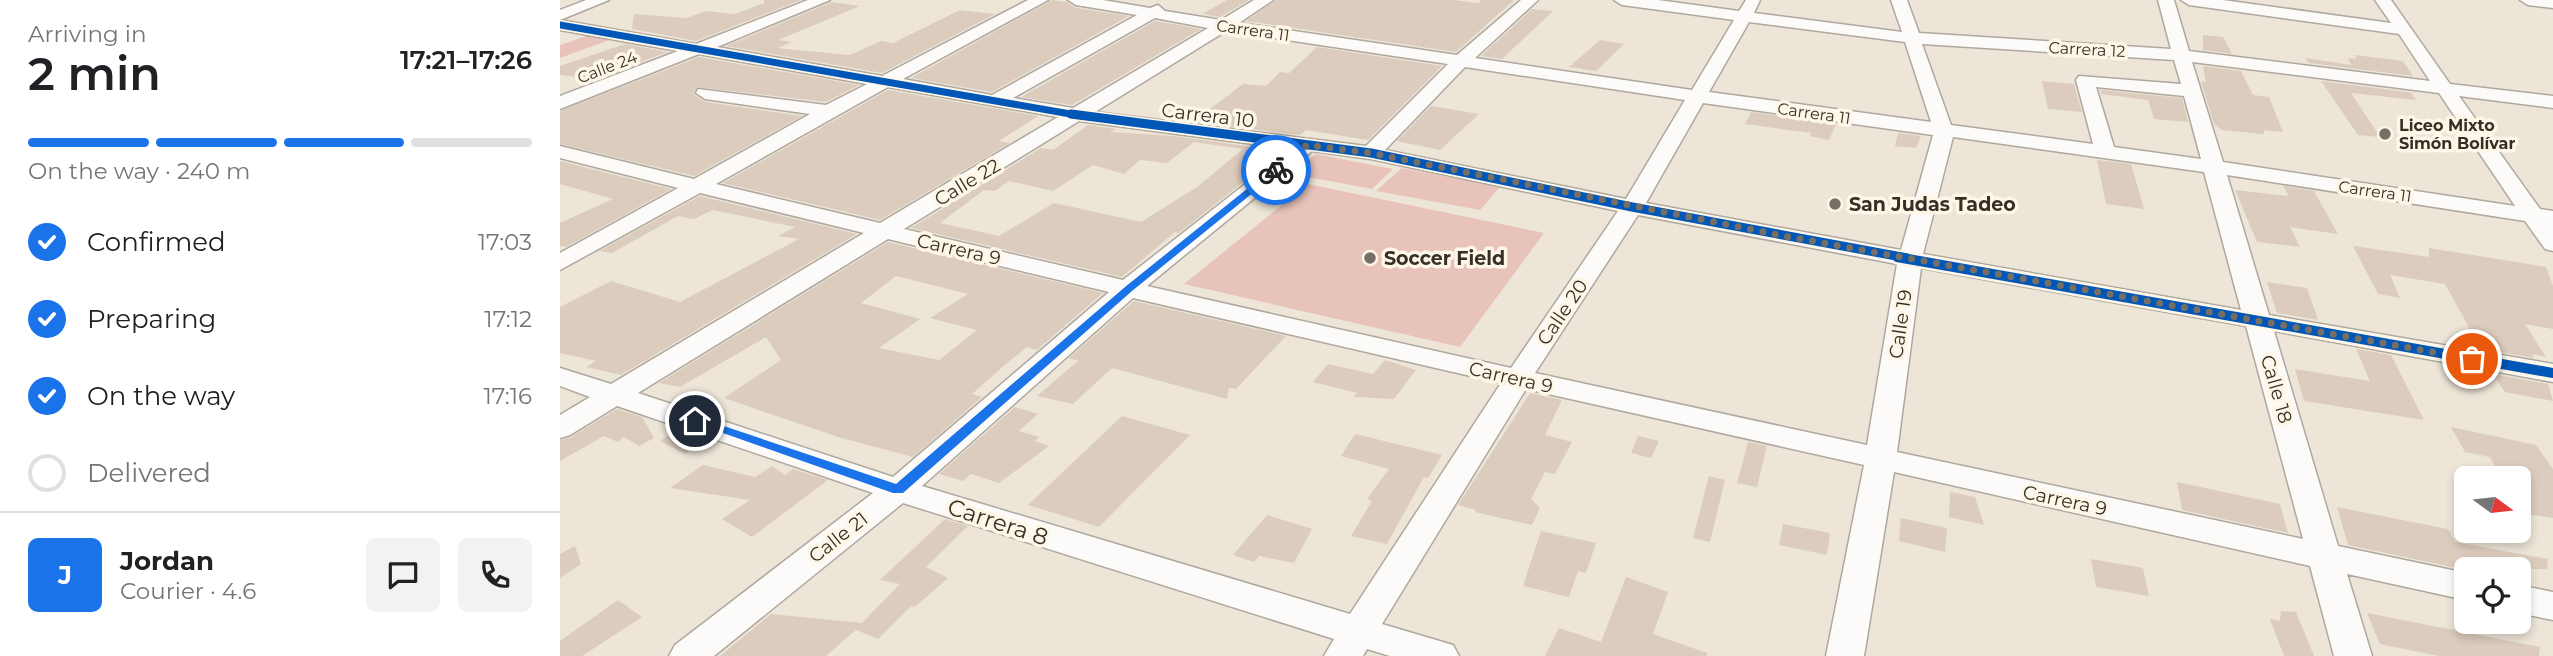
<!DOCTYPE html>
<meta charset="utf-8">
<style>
body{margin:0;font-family:Montserrat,sans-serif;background:#f2f2f2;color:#202124;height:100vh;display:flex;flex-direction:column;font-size:26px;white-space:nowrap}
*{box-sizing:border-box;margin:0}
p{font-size:23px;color:#757577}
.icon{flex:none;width:38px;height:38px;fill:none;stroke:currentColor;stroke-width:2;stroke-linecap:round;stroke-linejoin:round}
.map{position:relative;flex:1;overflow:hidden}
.sheet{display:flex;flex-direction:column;background:#fff;width:560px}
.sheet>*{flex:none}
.needle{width:46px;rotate:105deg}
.fabs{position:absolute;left:1894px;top:466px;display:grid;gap:14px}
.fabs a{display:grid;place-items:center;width:77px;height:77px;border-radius:10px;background:#fff;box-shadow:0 4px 10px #0003;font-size:35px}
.pin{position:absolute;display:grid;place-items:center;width:60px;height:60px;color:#fff;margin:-30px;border:4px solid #fff;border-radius:50%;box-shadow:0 2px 7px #0007}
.courier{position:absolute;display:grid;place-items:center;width:70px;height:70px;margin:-35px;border:5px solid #1a73e8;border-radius:50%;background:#fff;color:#222;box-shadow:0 2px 9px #0007}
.head em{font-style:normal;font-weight:600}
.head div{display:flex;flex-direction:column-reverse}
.head{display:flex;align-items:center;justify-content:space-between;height:119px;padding:0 28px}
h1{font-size:46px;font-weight:600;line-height:52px}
.bar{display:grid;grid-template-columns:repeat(4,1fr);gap:10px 7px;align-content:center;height:84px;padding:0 28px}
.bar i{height:9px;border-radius:5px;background:#e0e0e0}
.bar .on{background:#1a73e8}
.bar p{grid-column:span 4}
.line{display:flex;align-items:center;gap:18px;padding:0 28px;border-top:2px solid #e0e0e0}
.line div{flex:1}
.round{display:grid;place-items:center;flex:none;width:74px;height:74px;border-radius:10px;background:#f2f2f2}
ol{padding:0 28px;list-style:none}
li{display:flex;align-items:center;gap:21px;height:77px}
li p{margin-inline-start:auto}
li .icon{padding:7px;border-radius:50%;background:#1a73e8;color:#fff;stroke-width:4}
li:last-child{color:#757577}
li i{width:38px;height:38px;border:4px solid #e0e0e0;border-radius:50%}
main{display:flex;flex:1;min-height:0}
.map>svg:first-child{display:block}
</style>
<main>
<section class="sheet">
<div class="head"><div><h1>2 min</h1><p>Arriving in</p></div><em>17:21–17:26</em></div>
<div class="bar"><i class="on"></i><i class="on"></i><i class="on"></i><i></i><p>On the way · 240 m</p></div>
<ol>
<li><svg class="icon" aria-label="check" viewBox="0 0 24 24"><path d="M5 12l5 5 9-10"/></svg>Confirmed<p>17:03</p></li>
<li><svg class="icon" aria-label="check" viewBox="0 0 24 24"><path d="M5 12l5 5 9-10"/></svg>Preparing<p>17:12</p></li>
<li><svg class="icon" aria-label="check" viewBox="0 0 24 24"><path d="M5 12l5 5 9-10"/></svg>On the way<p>17:16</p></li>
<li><i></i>Delivered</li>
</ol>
<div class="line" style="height:126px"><b class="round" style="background:#1a73e8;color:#fff">J</b><div><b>Jordan</b><p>Courier · 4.6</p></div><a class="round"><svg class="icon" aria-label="chat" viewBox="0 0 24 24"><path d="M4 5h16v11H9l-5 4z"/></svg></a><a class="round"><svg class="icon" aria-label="phone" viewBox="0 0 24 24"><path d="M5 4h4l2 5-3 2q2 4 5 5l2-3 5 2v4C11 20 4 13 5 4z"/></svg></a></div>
</section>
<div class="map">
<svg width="1993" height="656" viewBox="0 0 1993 656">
<rect width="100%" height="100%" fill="#ede5d8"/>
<path fill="#e8c3ba" d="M32 34 55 38 0 58V45Z
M756 154 833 169 812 189 732 174Z
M842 168 940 187 920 210 816 191Z
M748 184 984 233 900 347 624 284Z"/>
<path fill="#dcccbe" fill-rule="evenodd" d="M204 0H241L136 41 72 29 74 14 126 18 147 11 175 14 204 3Z
M492 0 507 2 516 8 569 16 432 92 351 78Z
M667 0H689L660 17 642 14Z
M716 0H893L919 3 921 0H954L896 52 686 21Z
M272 2 300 6 218 40 232 42 217 48 290 55 321 41 333 43 400 10 435 14 322 73 166 46Z
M972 9 993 11 942 59 921 56Z
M595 21 641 29 512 105 461 97Z
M1643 35 1663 37 1672 54 1643 50Z
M1040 40 1064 44 1036 71 1009 67Z
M65 44 108 52 3 90 33 79 0 75V66Z
M757 47 882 66 808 140 746 130 740 135 633 122 683 84 706 86 720 72 729 73Z
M1795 55 1843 61 1853 76 1749 63 1745 58 1791 65 1788 58 1796 59Z
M139 57 299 85 266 102 137 87 133 94 145 102 242 116 134 176 0 144V111Z
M1643 66 1681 71 1693 95 1709 97 1723 132 1704 130V134L1662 130 1654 124 1641 81 1646 82Z
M1482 81 1514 84 1522 112 1488 109Z
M1761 81 1854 93H1851L1856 100 1791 93 1820 137 1798 135Z
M328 90 478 116 439 141 450 143 320 220 163 183Z
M1540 90 1622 98 1628 122 1594 119 1588 100 1541 94Z
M871 106 919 114 880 150 837 141Z
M1191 112 1276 124 1269 140 1250 136 1251 133 1185 124Z
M528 125 556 129 550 132 614 136 722 151 619 233 615 232 562 277 351 228 481 148 493 150ZM634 142 683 149 637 187 581 222 494 203 439 236 380 223 424 190 435 191 449 181 493 191 533 165 564 174 580 160 607 163Z
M1338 133 1361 136 1356 148 1335 146Z
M1537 160 1571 164 1584 209 1546 204Z
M0 161 111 189 6 247 0 246V223L53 199 0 184Z
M1723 186 1754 191 1778 234 1730 227 1740 247 1697 242 1675 190 1729 196Z
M140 196 297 234 61 375 26 367 36 361 0 353V307L51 281 120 302 239 239 218 236 235 227 153 210 134 219 118 216 52 253 39 251Z
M328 242 543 293 477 350 467 347 446 364 412 394 422 397 353 457 278 437 164 398 221 360 206 337 120 387 99 383ZM336 276 408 294 370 318 417 330 379 360 319 348 360 319 301 303Z
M1793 246 1869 257V248L1986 267 1993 286V329L1965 324 1986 357 1972 354 1974 358 1921 349 1885 284 1830 275 1840 298 1818 294Z
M1707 282 1747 288 1758 320 1717 313Z
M574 301 726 336 676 389 669 388 667 399 552 368 513 404 477 396 518 361 509 358Z
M1796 349 1831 355 1864 420 1744 401 1735 369 1810 381Z
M825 360 856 370 834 399 794 397 797 393 753 382 768 364 813 374Z
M1933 374 1988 384 1993 401 1945 392Z
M970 393 1002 400 985 435 1012 442 995 474 985 472 971 499 980 508 972 525 915 512 916 510 898 505Z
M455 407 478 414 459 431 479 437 475 441 489 446 439 483 411 474 403 481 379 474Z
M57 409 82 417 94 438 79 446 64 437 58 442 44 436 0 461V440L11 437Z
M562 416 630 435 539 527 468 505Z
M1891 427 1976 445 1993 469V518L1958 513V478H1941L1930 457 1905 452Z
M118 429 147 439 125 454 100 441Z
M795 434 882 455 868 478 864 477 827 544 791 536 812 501 807 499 829 469 781 456Z
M1078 436 1099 441 1091 458 1071 453Z
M1188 442 1207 446 1197 487 1177 483Z
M143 465 195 477 212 466 225 475 233 469 268 480 192 537 162 519 190 500 110 488Z
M1149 476 1165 480 1150 542 1133 538Z
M1617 482 1720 504 1728 533 1622 510Z
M1390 492 1415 497 1424 525 1389 517Z
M1777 507 1888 529 1895 542 1988 559 1987 569 1906 570 1788 545Z
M707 515 752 529 734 563 699 556 694 562 673 555Z
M1341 518 1387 528 1385 552 1339 541Z
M385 519 408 526 366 567 388 578 355 607 351 606 318 639 296 630 266 656H160L211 614 302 623 340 584 320 580Z
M1223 524 1270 533 1267 555 1219 545Z
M981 531 1036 543 1026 573 1018 571 1009 597 963 586Z
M15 546 21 564 0 578V554Z
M1531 559 1583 568 1589 596 1536 587Z
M1066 577 1108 592 1093 634 1147 653V656H985L999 628 1041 642Z
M58 600 82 617 22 656H0V641Z
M1721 611 1736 612 1754 656H1724L1710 619 1720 621Z
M1807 613 1980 647 1979 656H1879L1820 644Z"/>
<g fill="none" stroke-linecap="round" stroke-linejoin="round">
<g stroke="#aea89e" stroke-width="3">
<path id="minor" d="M26 0H49L0 20V10Z
M248 0H270L157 47 322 76 468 0H488L343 79 432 95 577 15 516 5 508 0H543L590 8 598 5 605 11 661 20 694 0H713L679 23 897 55 961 0H978L915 58 1132 90 1174 20 1062 5 1054 0H1098L1179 11 1186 0H1200L1194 13 1342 32 1331 0H1347L1359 33 1611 49 1598 0H1614L1629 51 1870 81 1839 34 1629 5 1621 0H1663L1831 23 1815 0H1831L1890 84 1993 96V108L1899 96 1980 209 1993 211V251L1985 249 1965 221 1667 175 1709 315 1993 364V382L1714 331 1778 546 1906 573V600L1787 574 1812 656H1774L1750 566 1334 472 1304 656H1266L1304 465 966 389 822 624 893 645 899 656H830L807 649 803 656H764L774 639 343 503 154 656H109L115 645 313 493 57 406 10 435 0 438V415L30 397 0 386V368L51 384 304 233 140 193 0 270V253L118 188 0 158V146L134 179 250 114 145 99 136 93 138 89 266 105 307 84 139 54 0 109V96L118 51 0 30V20L136 44ZM595 18 648 28 513 108 453 98ZM1189 22 1345 42 1371 122 1149 92ZM666 31 888 64 806 146 535 112ZM1362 44 1614 60 1621 84 1519 76 1516 80 1533 144 1391 125ZM1632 62 1879 93 1955 206 1663 162ZM905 67 1125 100 1066 199 825 150ZM328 87 498 117 320 223 156 184ZM1536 87 1624 96 1641 159 1554 147ZM1143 103 1373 135 1341 250 1086 203ZM519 121 730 149 563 280 344 229ZM1393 137 1644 172 1681 310 1363 254ZM752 151 811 159 1058 211 951 368 587 286ZM1078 215 1337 264 1307 445 975 373ZM328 239 549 292 333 477 78 393ZM1361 268 1686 326 1743 539 1337 452ZM573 298 941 383 790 614 362 486Z
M1960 0H1993V8L1968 5Z
M1958 585 1993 592V620L1958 613Z"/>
</g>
<use href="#minor" fill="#fcfbf9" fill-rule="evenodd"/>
<g stroke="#fef6e7" stroke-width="10">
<path id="cycleway-far2" d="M0 25 522 116"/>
</g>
<g stroke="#fef6e7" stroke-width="12">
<path id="cycleway-far1" d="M511 114 811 153 1072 207 1347 258"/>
</g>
<g stroke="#fef6e7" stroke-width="15">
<path id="cycleway" d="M1337 257 1993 373"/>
</g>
<use href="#cycleway-far2" stroke="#0057b8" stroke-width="7"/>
<use href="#cycleway-far1" stroke="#0057b8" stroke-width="9"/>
<use href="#cycleway" stroke="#0057b8" stroke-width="10"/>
</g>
<path fill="#1a73e8" d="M713 168 721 170 572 291 343 493H333L129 421 140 418 336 484 565 287Z"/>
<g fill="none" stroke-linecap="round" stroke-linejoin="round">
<path stroke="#756f65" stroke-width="7" stroke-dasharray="0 12.6" d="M716 170 747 145 811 153 1224 236 1912 359"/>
</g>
<g fill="#756f65" stroke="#fef6e7" stroke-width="2.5">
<circle cx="1825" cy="134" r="7"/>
<circle cx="1275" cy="204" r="7"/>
<circle cx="810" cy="258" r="7"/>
</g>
<g text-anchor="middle" stroke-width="7" stroke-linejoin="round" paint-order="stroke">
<g font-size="16" fill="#353027" stroke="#fef6e7">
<text transform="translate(693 30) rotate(8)" y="6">Carrera 11</text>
<text transform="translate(1527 49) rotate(3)" y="6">Carrera 12</text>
<text transform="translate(47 67) rotate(-21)" y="6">Calle 24</text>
<text transform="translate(1254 113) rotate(8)" y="6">Carrera 11</text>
<text transform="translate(1815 191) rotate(8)" y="6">Carrera 11</text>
</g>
<g font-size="16" font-weight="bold" fill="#353027" stroke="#fef6e7" text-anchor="start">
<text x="1839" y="131">Liceo Mixto<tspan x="1839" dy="18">Simón Bolívar</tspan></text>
</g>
<g font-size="19" fill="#353027" stroke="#fef6e7">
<text transform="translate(648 115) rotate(7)" y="7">Carrera 10</text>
<text transform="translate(407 182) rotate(-31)" y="7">Calle 22</text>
<text transform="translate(399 249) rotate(13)" y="7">Carrera 9</text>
<text transform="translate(1002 312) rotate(-56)" y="7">Calle 20</text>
<text transform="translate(1340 324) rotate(-82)" y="7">Calle 19</text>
<text transform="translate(951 377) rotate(13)" y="7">Carrera 9</text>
<text transform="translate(1717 389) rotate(74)" y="7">Calle 18</text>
<text transform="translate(1505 500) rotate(12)" y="7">Carrera 9</text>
<text transform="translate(278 537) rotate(-38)" y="7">Calle 21</text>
</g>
<g font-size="19" font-weight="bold" fill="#353027" stroke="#fef6e7" text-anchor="start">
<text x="1289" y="211">San Judas Tadeo</text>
<text x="824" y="265">Soccer Field</text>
</g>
<g font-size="23" fill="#353027" stroke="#fef6e7">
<text transform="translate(438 522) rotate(18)" y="8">Carrera 8</text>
</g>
</g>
</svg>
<div class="fabs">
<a><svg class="needle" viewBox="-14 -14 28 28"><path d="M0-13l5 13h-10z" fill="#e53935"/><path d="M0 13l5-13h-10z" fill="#757577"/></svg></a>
<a><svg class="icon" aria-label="locate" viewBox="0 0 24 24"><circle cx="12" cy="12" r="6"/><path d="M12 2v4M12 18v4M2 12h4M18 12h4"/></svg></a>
</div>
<div class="pin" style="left:1912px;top:359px;background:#ea580c"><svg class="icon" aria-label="bag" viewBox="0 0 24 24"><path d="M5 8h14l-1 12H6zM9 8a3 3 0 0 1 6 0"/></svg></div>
<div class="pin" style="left:135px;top:421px;background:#1f2937"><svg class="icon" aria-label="home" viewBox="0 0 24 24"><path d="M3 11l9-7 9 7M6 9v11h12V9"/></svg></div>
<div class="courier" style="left:716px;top:170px"><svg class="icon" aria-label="bike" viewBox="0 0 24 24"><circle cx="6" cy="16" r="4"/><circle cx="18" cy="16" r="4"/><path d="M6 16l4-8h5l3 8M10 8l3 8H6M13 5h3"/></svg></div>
</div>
</main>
